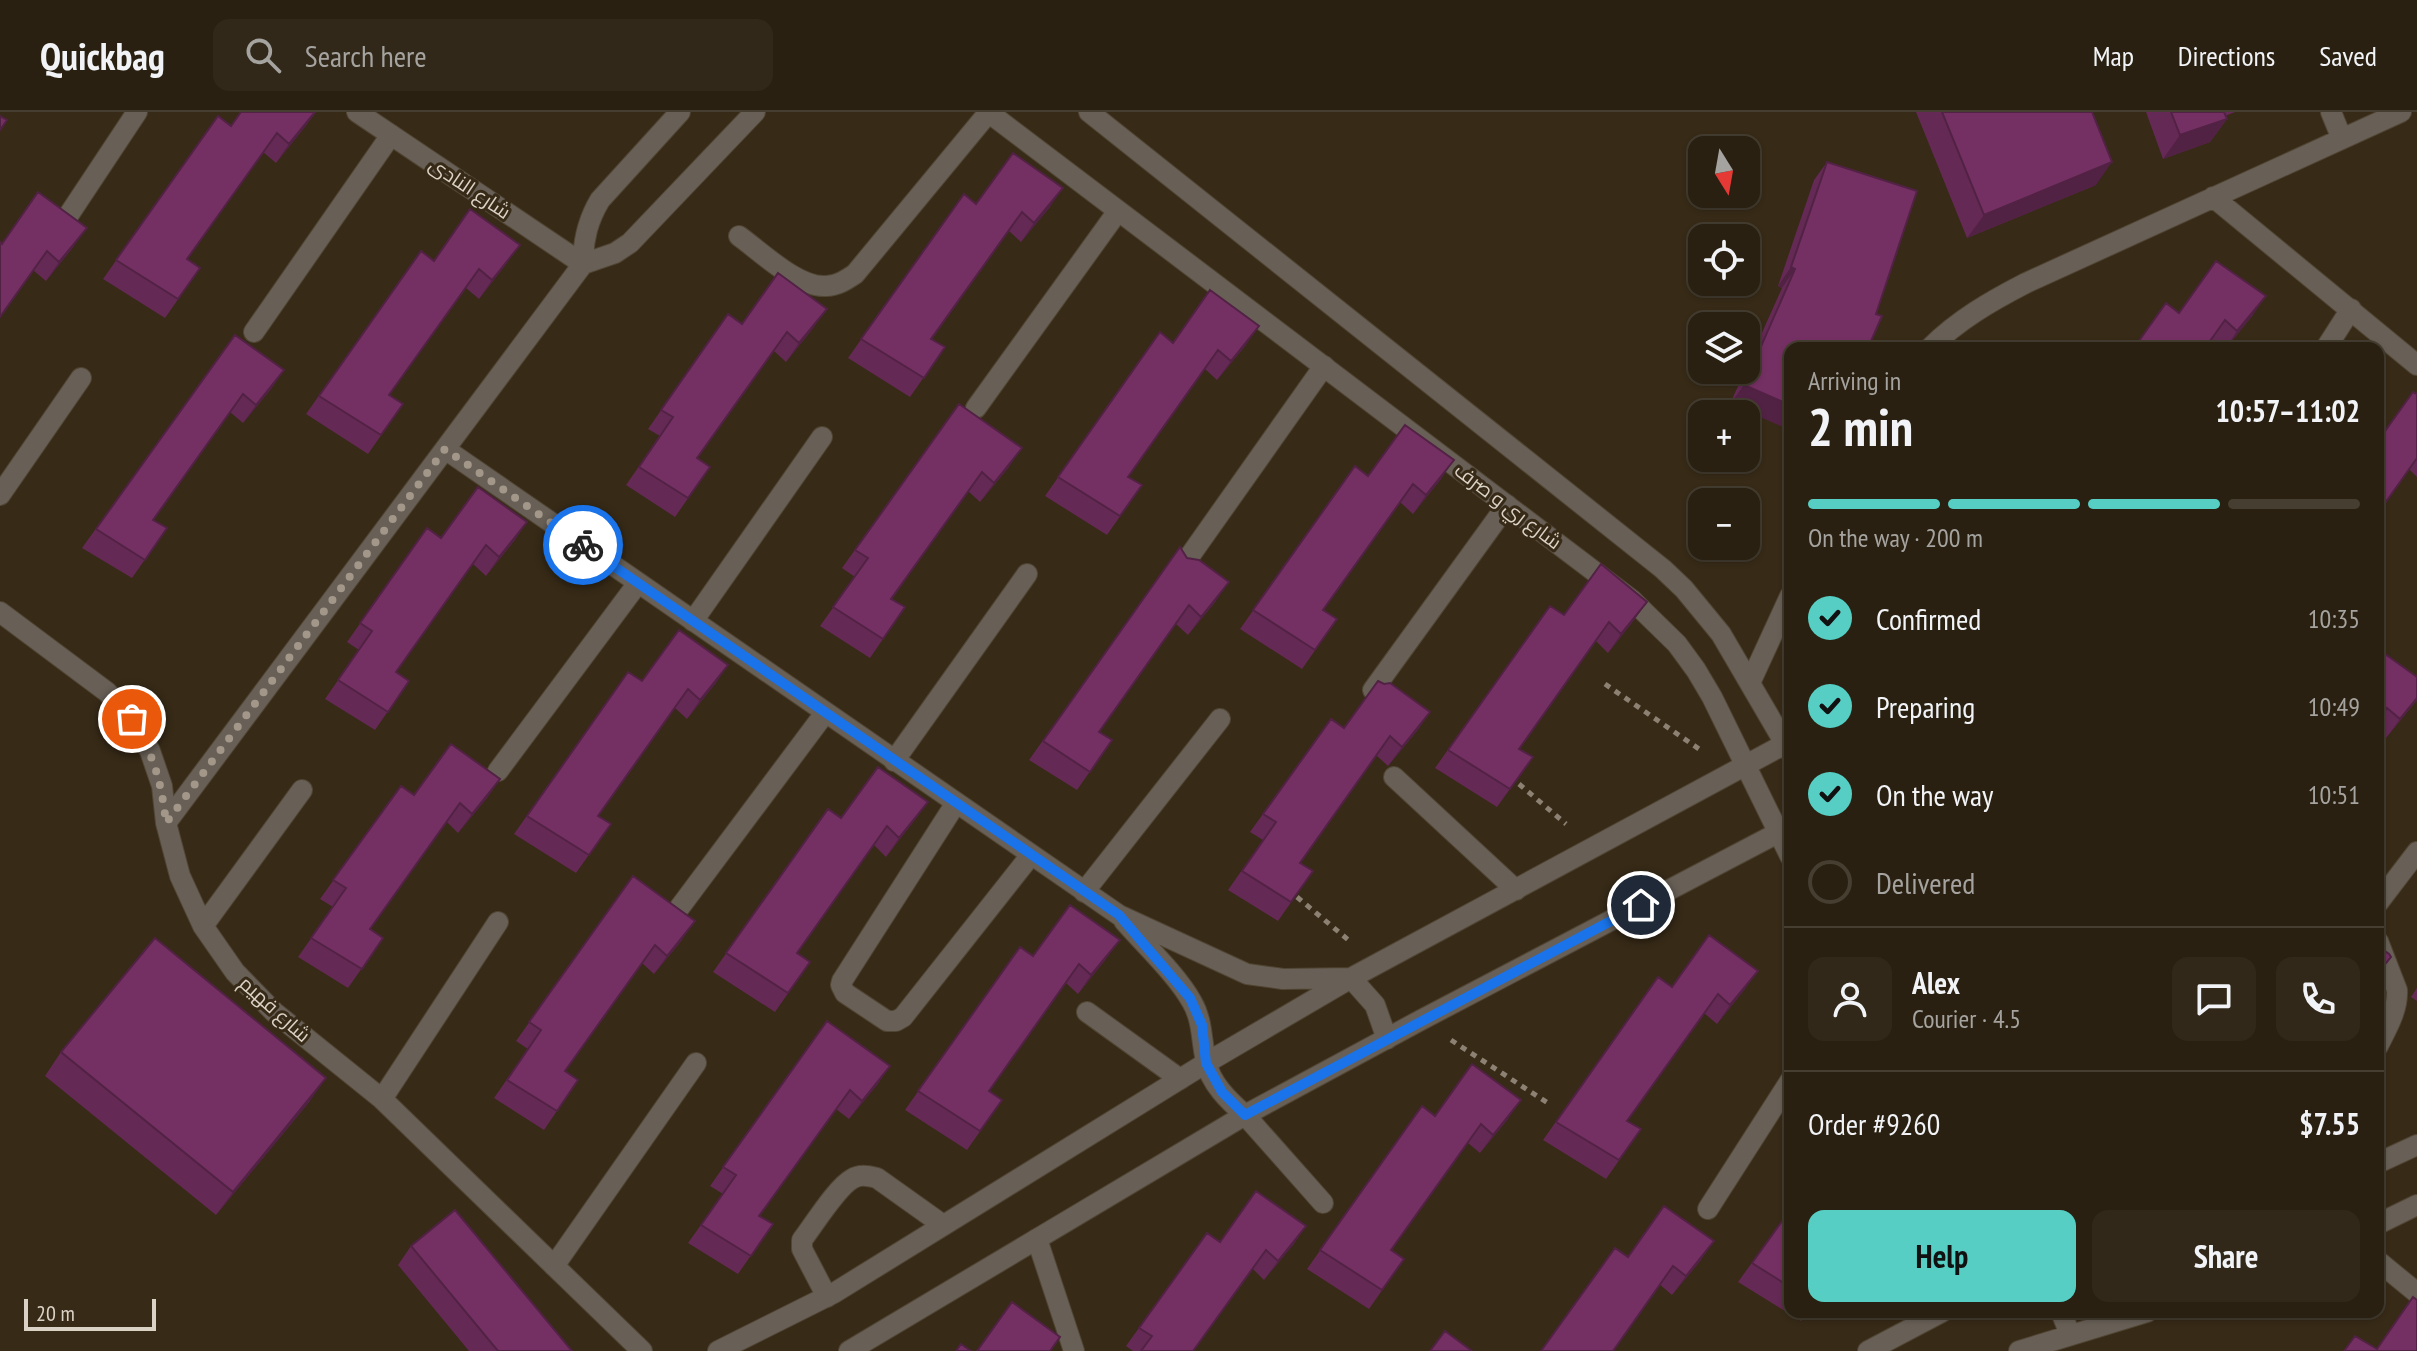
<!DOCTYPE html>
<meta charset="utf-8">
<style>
body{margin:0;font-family:"PT Sans Narrow",Cairo,sans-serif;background:#31281a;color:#f1f3f6;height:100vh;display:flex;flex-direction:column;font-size:30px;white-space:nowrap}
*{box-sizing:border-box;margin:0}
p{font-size:26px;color:#a5a39f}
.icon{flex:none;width:44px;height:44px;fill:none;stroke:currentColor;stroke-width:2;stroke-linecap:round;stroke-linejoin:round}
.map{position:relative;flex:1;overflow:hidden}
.panel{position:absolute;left:1784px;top:230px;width:600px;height:976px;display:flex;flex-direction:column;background:#292011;border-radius:16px;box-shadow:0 2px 6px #0004,0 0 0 2px #453e31}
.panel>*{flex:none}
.needle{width:52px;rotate:169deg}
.tools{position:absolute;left:1688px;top:24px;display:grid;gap:16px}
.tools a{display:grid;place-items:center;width:72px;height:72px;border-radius:16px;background:#292011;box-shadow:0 2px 6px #0004,0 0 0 2px #453e31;font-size:40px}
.scale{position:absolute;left:24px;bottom:20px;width:132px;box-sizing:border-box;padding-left:8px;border:4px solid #dbd2c6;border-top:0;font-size:22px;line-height:28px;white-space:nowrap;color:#dbd2c6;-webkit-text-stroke:6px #372a17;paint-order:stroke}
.pin{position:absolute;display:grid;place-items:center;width:68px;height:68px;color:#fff;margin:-34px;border:4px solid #fff;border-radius:50%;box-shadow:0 2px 8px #0007}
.courier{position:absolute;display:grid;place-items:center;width:80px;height:80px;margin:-40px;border:6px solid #1a73e8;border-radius:50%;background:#fff;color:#222;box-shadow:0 2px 10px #0007}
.summary em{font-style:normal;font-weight:700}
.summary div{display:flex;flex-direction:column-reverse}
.summary{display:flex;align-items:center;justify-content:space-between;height:136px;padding:0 24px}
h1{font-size:52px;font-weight:700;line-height:60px}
.bar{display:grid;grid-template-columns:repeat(4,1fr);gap:12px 8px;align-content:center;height:96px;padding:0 24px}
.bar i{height:10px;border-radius:6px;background:#453e31}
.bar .current{background:#56cec4}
.bar p{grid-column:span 4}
.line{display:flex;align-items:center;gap:20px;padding:0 24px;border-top:2px solid #453e31}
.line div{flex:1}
.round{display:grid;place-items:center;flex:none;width:84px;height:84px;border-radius:16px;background:#31281a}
ol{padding:0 24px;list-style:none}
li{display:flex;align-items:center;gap:24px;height:88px}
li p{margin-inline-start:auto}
li .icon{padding:8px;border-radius:50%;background:#56cec4;color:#111;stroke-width:4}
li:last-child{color:#a5a39f}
li i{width:44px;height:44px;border:4px solid #453e31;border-radius:50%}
.action{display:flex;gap:16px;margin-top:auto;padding:16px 24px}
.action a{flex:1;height:92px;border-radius:16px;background:#56cec4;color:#111;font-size:32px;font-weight:700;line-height:92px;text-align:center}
.action a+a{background:#31281a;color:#f1f3f6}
header{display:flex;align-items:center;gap:48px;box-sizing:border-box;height:112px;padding:0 40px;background:#292011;border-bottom:2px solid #453e31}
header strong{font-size:38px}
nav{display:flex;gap:44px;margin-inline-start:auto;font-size:28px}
.search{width:560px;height:72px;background:#31281a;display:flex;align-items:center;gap:20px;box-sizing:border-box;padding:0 28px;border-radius:16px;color:#a5a39f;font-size:30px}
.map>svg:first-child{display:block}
</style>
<header>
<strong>Quickbag</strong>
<div class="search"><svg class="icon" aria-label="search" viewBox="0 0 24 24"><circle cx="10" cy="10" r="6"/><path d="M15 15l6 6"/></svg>Search here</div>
<nav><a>Map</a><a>Directions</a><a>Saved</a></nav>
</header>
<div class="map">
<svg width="2417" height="1239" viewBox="0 0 2417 1239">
<rect width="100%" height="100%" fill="#372a17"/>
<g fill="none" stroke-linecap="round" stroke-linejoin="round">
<g stroke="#514533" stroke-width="22">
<path id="lane" d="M68 104 137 0
M739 124C761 140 798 176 826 174 837 174 846 168 855 162L989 0
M254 220 391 23
M2326 236 2351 197
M976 296 1118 99
M0 383 81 266
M1182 455 1324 254
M693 509 822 325
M1373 578 1507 393
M894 649 1027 462
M498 659 638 471
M956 691 842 869 841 873 845 881 887 909H896L903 905 1031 743
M1084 780 1220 607
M2378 791 2417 740
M680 795 825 601
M2378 829 2397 878C2398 898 2387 916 2378 934
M1087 900 1180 967
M1245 1003 1323 1091
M1708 1097 1790 969
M1037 1127 1074 1239
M2378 1149 2417 1181
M827 1185 802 1137V1128C813 1114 837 1075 852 1067 860 1062 868 1064 877 1066L943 1113"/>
</g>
<g stroke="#514533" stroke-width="22">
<path id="street" d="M357 0 583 152
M988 0 1632 488 1677 532 1696 558 1712 585 1790 744
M1089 0 1663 457 1684 477 1721 522 1790 640
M2331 0 2342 27
M2213 85 2417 253
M583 152 615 141 630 131 755 0
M1930 236C1958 208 1991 189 2026 171L2401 0
M445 337 1119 803 1247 862 1283 867 1351 866 1375 893 1387 927
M0 500 107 580 132 607 150 639 162 674 166 711 180 764 203 814 235 860 274 900 382 987 642 1239
M1750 571 1790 484
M1394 665 1516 778
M166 711 583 152C583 127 588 108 600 88L680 0
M1124 809C1145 833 1177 863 1192 890 1203 909 1201 928 1206 949 1210 971 1229 989 1245 1003
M203 814 302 678
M382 987 498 810
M2378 1051 2417 1033
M2378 1112 2417 1093
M554 1154 696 951
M2061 1200 2070 1222
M718 1239 834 1181 1206 951 1351 866 1785 632
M849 1239 1245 1003 1421 908 1789 715
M1868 1239 1942 1200
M2019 1239 2147 1200"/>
</g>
<path stroke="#8c8172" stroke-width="5" stroke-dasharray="6 6" stroke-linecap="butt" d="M1605 572 1699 637
M1519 672 1566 712
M1297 785 1352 831
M1451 928 1551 993"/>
<use href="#lane" stroke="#686057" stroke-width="20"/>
<use href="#street" stroke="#686057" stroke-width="20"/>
</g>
<path fill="#652955" d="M316 0 304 16 276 51 263 40 187 148 200 156 165 206 103 167 218 4 231 14Z
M1916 0H2092L2096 73 1967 126Z
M2146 0H2235L2225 4 2227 7 2210 30 2163 47Z
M1827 50 1876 202 1730 292 1782 176 1778 174 1814 68Z
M964 82 976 92 1050 95 1021 130 1009 119 932 227 945 235 910 285 848 246Z
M2 132 74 134 46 169Z
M421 139 434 149 507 151 479 187 466 176 389 283 403 292 368 342 306 302Z
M2179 201 2253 203 2226 236H2222Z
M728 202 742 212 814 215 786 250 774 239 697 347 710 355 675 405 626 373 660 324 648 317Z
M1160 220 1173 231 1246 233 1217 268 1205 257 1128 365 1142 373 1107 423 1045 384Z
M235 223 284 258 271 277 243 311 230 300 153 408 167 416 132 466 82 436Z
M2417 282V365L2409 357Z
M959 292 1009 355 980 390 968 379 892 487 905 495 870 546 820 514 855 465 842 456Z
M1355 354 1368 364 1441 367 1413 402 1400 390 1323 499 1337 507 1302 557 1240 517Z
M527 410 514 429 486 464 473 452 396 560 409 569 375 618 325 587 359 538 347 530 427 416 441 426Z
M1180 435 1216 489 1188 523 1176 512 1099 620 1112 628 1077 678 1029 648Z
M1647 490 1634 508 1608 541 1596 529 1519 637 1533 645 1497 695 1435 656 1550 494 1564 503Z
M2378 537 2417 565V588L2386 626 2378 619Z
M728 553 715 572 687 607 675 596 598 704 611 712 576 761 514 722 628 560 642 569Z
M1384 572 1430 600 1417 619 1388 654 1376 643 1300 751 1313 759 1278 809 1228 778 1263 728 1250 720 1331 607 1344 616Z
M500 667 487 686 458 721 447 710 370 817 383 826 348 876 298 845 333 795 320 787 401 674 414 683Z
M928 690 914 709 886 745 874 733 797 841 810 850 775 900 713 860 828 697 841 706Z
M633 764 682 828 654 862 642 851 565 959 578 968 544 1018 494 986 528 937 516 929Z
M1020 835 1033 844 1106 847 1078 882 1066 871 989 979 1002 988 967 1038 905 998Z
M1658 865 1672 875 1745 877 1717 912 1704 901 1627 1009 1641 1017 1606 1067 1543 1028Z
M2417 876V889L2411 885Z
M827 909 890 954 877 973 849 1007 836 997 759 1104 773 1112 738 1162 688 1131 723 1082 710 1074Z
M61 940 310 989 216 1103 45 964Z
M1422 994 1435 1004 1508 1007 1480 1041 1468 1031 1391 1139 1404 1147 1369 1197 1307 1157Z
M1790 1098V1200H1808L1801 1209 1738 1170Z
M1306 1114 1293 1133 1264 1168 1253 1157 1193 1239H1133L1126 1234 1207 1121 1220 1130Z
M411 1134 572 1239H469L398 1153Z
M1628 1145 1701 1148 1672 1183Z"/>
<path fill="#522245" d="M316 0 304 16 276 51 289 32Z
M2227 7 2210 30 2163 47 2180 23Z
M2112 50 2096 73 1967 126 1984 103Z
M1063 76 1050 95 1021 130 1034 111Z
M87 116 74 134 46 169 59 150Z
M520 133 507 151 479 187 492 168Z
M1791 155 1795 157 1782 176 1778 174Z
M2266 184 2253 203 2226 236 2237 219Z
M827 197 814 215 786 250 799 231Z
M1259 214 1246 233 1217 268 1231 249Z
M284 258 271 277 243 311 256 293Z
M1744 273 1790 293V318L1730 292Z
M1022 336 1009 355 980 390 994 371Z
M1454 348 1441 367 1413 402 1426 383Z
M527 410 514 429 486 464 499 445Z
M1229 470 1216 489 1188 523 1201 505Z
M1647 490 1634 508 1608 541 1621 522Z
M728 553 715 572 687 607 700 588Z
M2417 586V588L2386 626 2400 607Z
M1430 600 1417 619 1388 654 1402 635Z
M500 667 487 686 458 721 472 702Z
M928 690 914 709 886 745 899 726Z
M695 809 682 828 654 862 667 844Z
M1120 828 1106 847 1078 882 1091 863Z
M1758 859 1745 877 1717 912 1730 893Z
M890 954 877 973 849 1007 862 989Z
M326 966 310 989 216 1103 233 1080Z
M1521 988 1508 1007 1480 1041 1493 1023Z
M1306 1114 1293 1133 1264 1168 1278 1149Z
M1714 1129 1701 1148 1672 1183 1686 1164Z"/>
<path fill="#753063" stroke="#522245" stroke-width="2" d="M241 0H315L289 32 277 21 187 147 200 156 178 187 116 148 218 4 231 14Z
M1942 0H2092L2112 50 1984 103Z
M2171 0H2224L2227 7 2180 23Z
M0 4 7 8 0 18Z
M1013 41 1063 76 1034 111 1022 100 931 227 945 235 924 266 861 227 964 82 976 92Z
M1827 50 1917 79 1876 202 1882 204 1868 236H1790V293L1744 273 1795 157 1791 155Z
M38 80 87 116 59 150 47 139 0 205V130L2 132Z
M470 97 520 133 492 168 479 157 389 283 403 292 381 323 319 284 421 139 434 149Z
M2216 149 2266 184 2237 219 2225 208 2205 236H2134L2166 191 2179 201Z
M778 161 827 197 799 231 787 220 697 346 710 355 688 386 639 355 673 305 661 298 728 202 742 212Z
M1210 178 1259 214 1231 249 1218 238 1128 365 1142 373 1120 404 1058 365 1160 220 1173 231Z
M235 223 284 258 256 293 243 282 153 408 167 416 145 448 96 417Z
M2413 280 2417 282V346L2378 401V329Z
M959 292 1022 336 994 371 982 360 891 487 905 495 883 527 833 495 868 446 855 438Z
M1405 313 1454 348 1426 383 1413 372 1323 498 1337 507 1315 538 1253 498 1355 354 1368 364Z
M478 375 527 410 499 445 486 433 396 560 409 569 388 600 338 568 372 519 360 511 427 416 441 426Z
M1180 435 1187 446 1199 448 1229 470 1201 505 1189 493 1099 620 1112 628 1090 660 1043 629Z
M1601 452 1647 490 1621 522 1609 510 1519 637 1533 645 1510 677 1448 638 1550 494 1564 503Z
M679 518 728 553 700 588 688 577 598 704 611 712 589 743 527 704 628 560 642 569Z
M2378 537 2417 565V586L2400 607 2387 596 2378 608Z
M1378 569 1384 572 1390 571 1430 600 1402 635 1390 624 1300 751 1313 759 1291 790 1242 759 1276 710 1263 702 1331 607 1344 616Z
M451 632 500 667 472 702 460 691 370 817 383 826 362 857 311 826 346 776 333 768 401 674 414 683Z
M878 655 928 690 899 726 887 714 797 841 810 850 788 881 726 841 828 697 841 706Z
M633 764 695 809 667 844 655 833 565 959 578 968 557 999 507 968 541 918 529 910Z
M1070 793 1120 828 1091 863 1079 852 989 979 1002 988 980 1019 918 979 1020 835 1033 844Z
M1709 823 1758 859 1730 893 1718 882 1627 1009 1641 1017 1619 1048 1556 1010 1658 865 1672 875Z
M155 826 326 966 233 1080 61 940Z
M2378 834 2389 842 2391 845 2378 861Z
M827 909 890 954 862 989 850 978 759 1104 773 1112 751 1144 701 1113 736 1063 723 1055Z
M1472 952 1521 988 1493 1023 1481 1012 1391 1138 1404 1147 1382 1178 1320 1138 1422 994 1435 1004Z
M1256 1079 1306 1114 1278 1149 1266 1138 1193 1239H1141L1152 1224 1139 1216 1207 1121 1220 1130Z
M1664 1094 1714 1129 1686 1164 1673 1154 1613 1239H1541L1615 1136 1628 1145Z
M455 1098 572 1239H498L411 1134Z
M1790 1098V1175L1752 1151Z
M2413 1185 2417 1188V1239H2344L2355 1224 2377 1237Z
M1012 1190 1060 1225 1050 1239H977Z
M1445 1219 1472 1239H1430Z
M961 1232 971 1239H956Z"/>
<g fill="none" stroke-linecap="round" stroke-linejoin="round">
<path stroke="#a29789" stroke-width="8" stroke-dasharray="0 14.4" d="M132 607C154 645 161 667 166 711L445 337 583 433"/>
<path stroke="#1a73e8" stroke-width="10" d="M583 433 1119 803 1190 886 1202 913 1206 951 1222 980 1245 1003 1641 793"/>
</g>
<g text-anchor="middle" stroke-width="6" stroke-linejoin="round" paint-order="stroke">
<g font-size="20" fill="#dbd2c6" stroke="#372a17">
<text transform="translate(470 76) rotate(34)" y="7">شارع النادى</text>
<text transform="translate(1508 394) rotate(37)" y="7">شارع ري و صرف</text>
<text transform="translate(275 897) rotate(42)" y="7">شارع فهيم</text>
</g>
</g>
</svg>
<div class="tools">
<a><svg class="needle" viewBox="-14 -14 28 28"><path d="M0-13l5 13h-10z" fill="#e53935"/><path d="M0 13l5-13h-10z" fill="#a5a39f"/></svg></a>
<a><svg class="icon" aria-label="locate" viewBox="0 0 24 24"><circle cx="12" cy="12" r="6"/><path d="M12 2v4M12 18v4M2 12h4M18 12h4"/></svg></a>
<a><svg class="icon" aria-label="layers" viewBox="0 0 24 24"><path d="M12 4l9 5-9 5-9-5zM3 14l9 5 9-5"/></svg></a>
<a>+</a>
<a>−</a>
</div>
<div class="scale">20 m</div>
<div class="pin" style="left:132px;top:607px;background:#ea580c"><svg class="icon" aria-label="bag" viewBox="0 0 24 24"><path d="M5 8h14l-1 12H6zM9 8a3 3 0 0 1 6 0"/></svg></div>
<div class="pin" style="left:1641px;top:793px;background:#1f2937"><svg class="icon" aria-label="home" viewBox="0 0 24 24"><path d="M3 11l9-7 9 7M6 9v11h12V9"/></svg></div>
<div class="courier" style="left:583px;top:433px"><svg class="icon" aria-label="bike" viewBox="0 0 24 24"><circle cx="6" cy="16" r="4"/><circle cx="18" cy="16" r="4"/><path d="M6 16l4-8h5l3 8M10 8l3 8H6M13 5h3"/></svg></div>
<section class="panel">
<div class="summary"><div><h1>2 min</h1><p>Arriving in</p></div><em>10:57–11:02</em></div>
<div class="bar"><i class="current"></i><i class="current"></i><i class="current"></i><i></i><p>On the way · 200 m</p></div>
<ol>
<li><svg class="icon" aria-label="check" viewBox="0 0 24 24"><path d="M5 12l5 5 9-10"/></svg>Confirmed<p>10:35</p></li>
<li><svg class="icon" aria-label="check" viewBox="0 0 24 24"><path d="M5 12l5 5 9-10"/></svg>Preparing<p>10:49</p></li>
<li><svg class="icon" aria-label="check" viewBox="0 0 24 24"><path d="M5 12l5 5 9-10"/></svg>On the way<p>10:51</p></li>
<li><i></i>Delivered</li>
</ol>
<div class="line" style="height:144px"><a class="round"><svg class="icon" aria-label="person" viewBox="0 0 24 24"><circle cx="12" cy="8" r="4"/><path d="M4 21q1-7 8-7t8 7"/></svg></a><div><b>Alex</b><p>Courier · 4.5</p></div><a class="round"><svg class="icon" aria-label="chat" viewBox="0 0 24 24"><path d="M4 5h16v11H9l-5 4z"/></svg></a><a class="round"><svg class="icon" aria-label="phone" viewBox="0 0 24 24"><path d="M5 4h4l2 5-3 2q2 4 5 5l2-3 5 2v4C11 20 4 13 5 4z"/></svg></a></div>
<div class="line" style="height:104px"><div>Order #9260</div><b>$7.55</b></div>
<div class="action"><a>Help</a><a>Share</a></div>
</section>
</div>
